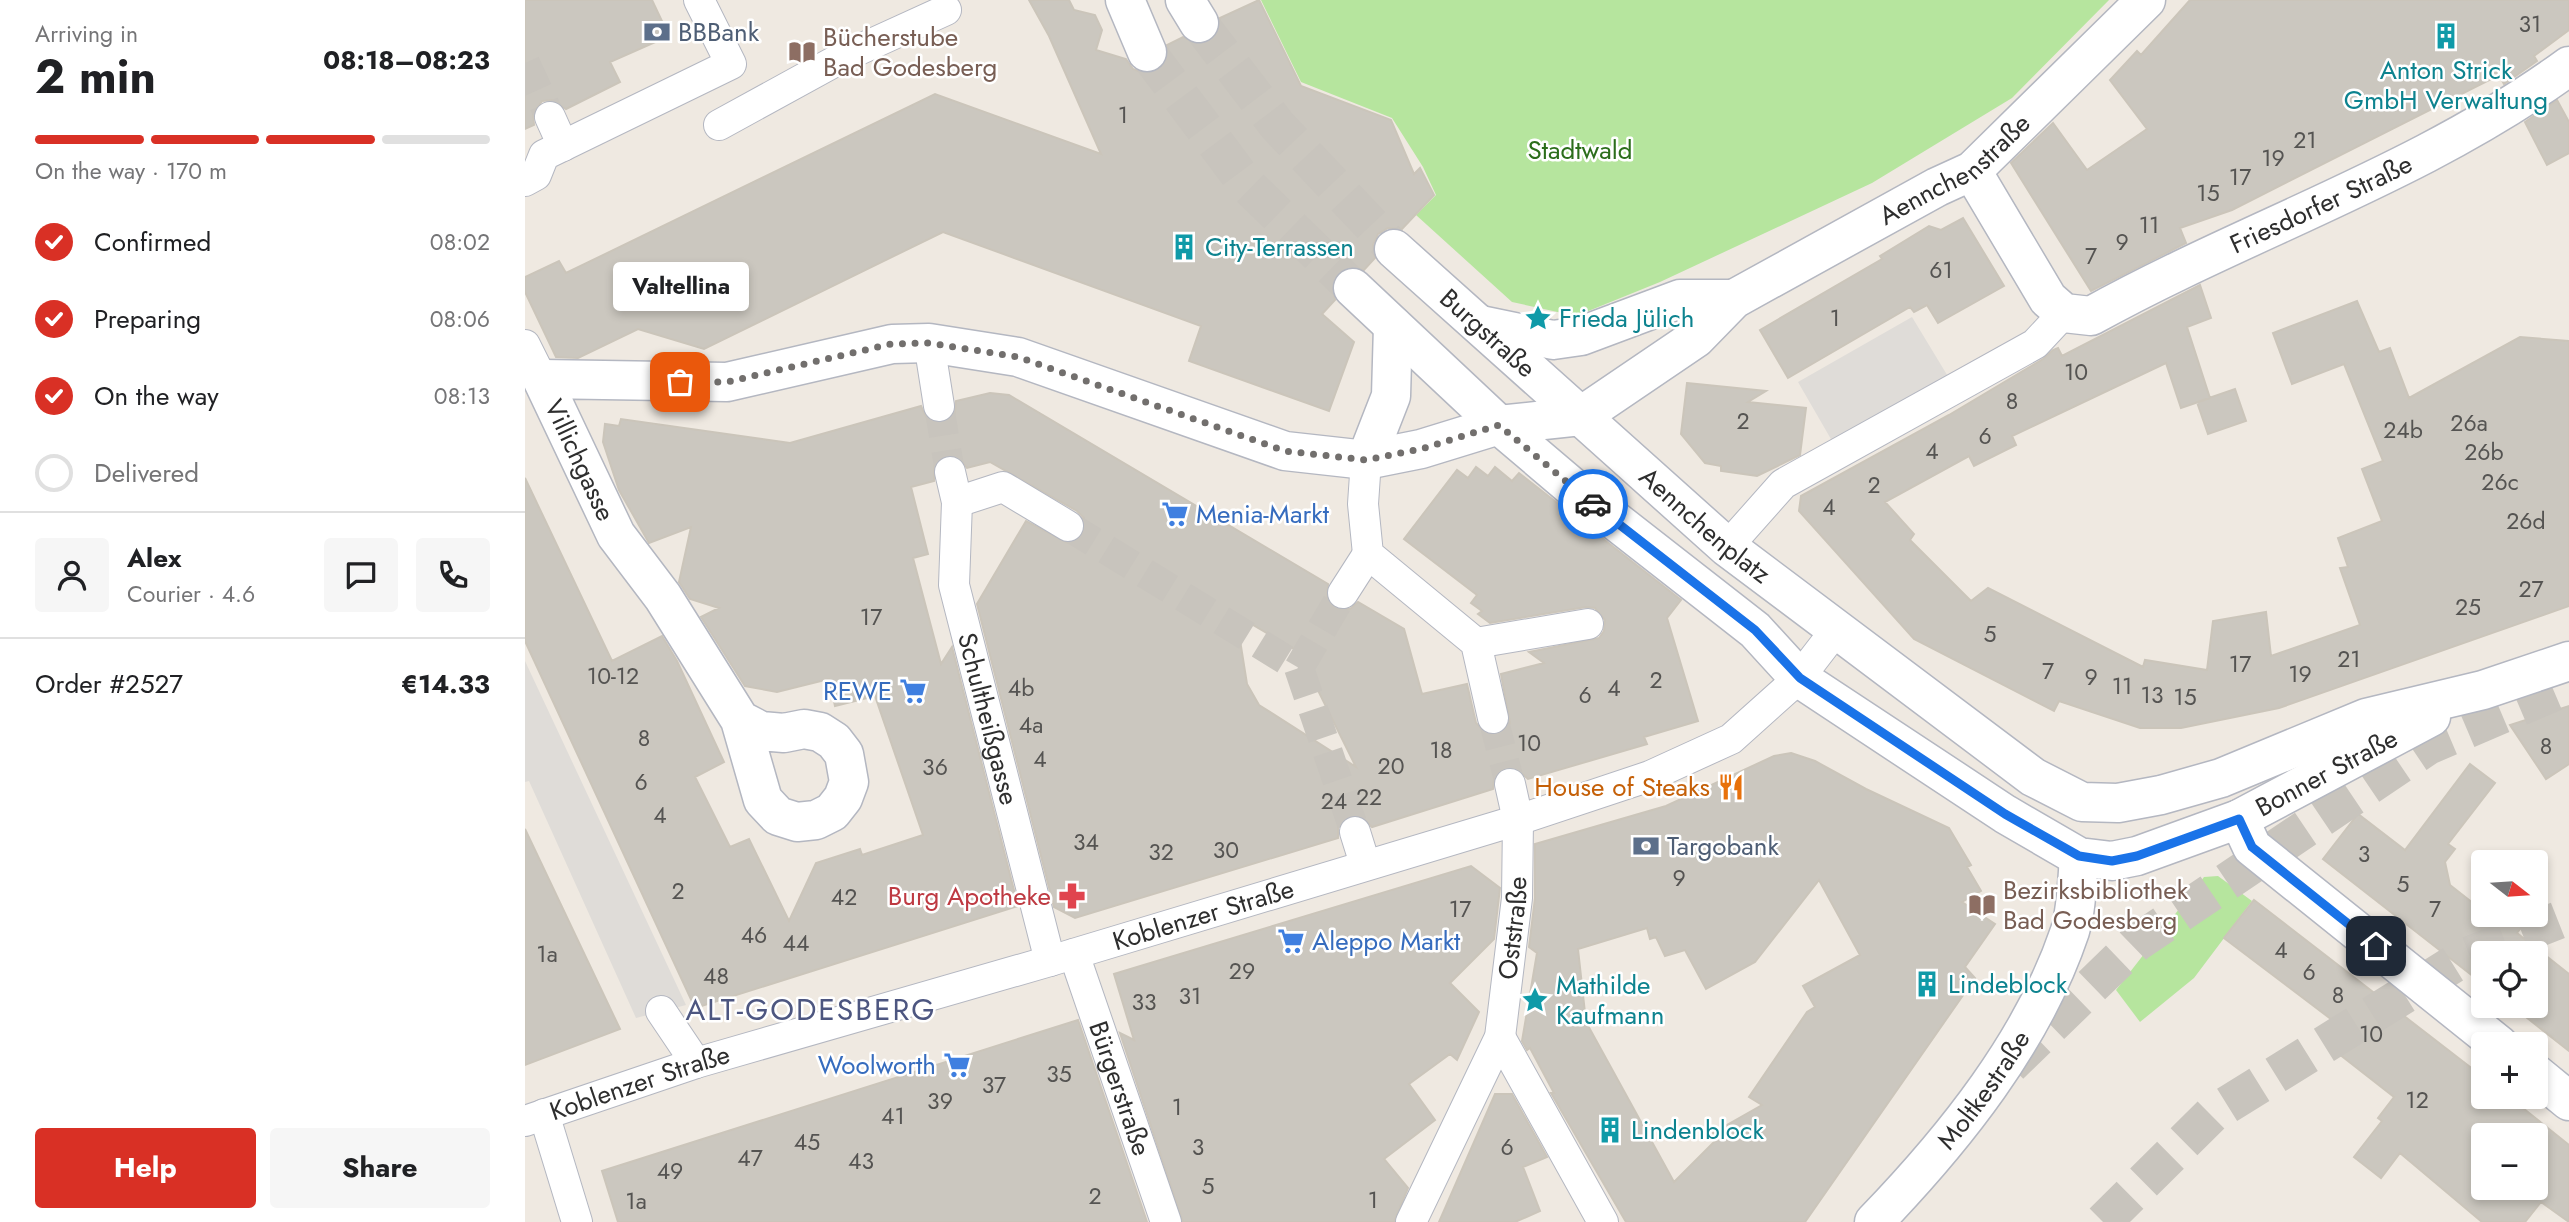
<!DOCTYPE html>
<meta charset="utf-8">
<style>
body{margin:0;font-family:Jost,sans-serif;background:#f6f6f6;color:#202124;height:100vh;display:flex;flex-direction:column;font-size:26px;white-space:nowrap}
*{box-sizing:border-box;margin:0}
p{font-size:23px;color:#757577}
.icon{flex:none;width:38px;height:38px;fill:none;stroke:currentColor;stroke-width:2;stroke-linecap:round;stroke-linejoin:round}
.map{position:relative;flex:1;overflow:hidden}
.panel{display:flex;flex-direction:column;background:#fff;width:525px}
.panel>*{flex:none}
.needle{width:46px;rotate:107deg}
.controls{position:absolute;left:1946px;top:850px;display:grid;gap:14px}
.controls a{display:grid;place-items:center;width:77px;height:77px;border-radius:7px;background:#fff;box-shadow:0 4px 10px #0003;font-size:35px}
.pin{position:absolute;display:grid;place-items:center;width:60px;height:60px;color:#fff;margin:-30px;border-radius:14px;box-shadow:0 4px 10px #0006}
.courier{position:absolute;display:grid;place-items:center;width:70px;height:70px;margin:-35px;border:5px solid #1a73e8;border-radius:50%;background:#fff;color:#222;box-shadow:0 2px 9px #0007}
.bubble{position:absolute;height:49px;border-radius:7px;background:#fff;box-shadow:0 4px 10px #0003;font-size:23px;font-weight:700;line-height:49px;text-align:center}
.overview em{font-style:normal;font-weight:700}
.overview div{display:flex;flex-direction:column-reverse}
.overview{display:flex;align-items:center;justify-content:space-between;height:119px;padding:0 35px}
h1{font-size:46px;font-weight:700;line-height:52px}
.bar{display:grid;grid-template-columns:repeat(4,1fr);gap:10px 7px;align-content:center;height:84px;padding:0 35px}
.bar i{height:9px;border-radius:5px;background:#e0e0e0}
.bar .on{background:#d93025}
.bar p{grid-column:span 4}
.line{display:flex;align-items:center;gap:18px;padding:0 35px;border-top:2px solid #e0e0e0}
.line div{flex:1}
.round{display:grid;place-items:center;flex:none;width:74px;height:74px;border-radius:7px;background:#f6f6f6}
ol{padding:0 35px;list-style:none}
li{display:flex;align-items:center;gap:21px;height:77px}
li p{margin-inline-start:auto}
li .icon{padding:7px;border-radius:50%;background:#d93025;color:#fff;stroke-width:4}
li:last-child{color:#757577}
li i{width:38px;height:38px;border:4px solid #e0e0e0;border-radius:50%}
.primary-button{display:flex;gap:14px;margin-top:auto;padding:14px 35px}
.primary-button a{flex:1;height:80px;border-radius:7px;background:#d93025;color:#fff;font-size:28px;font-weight:700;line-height:80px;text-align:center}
.primary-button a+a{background:#f6f6f6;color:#202124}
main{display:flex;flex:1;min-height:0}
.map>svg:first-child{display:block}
</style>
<main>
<section class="panel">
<div class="overview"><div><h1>2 min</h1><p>Arriving in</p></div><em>08:18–08:23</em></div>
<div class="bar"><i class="on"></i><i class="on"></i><i class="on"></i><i></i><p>On the way · 170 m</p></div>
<ol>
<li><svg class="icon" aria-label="check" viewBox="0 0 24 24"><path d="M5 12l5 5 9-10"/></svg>Confirmed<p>08:02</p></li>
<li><svg class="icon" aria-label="check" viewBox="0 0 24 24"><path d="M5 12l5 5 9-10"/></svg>Preparing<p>08:06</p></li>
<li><svg class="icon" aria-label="check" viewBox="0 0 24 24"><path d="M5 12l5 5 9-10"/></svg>On the way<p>08:13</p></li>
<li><i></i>Delivered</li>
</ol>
<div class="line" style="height:126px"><a class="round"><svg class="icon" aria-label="person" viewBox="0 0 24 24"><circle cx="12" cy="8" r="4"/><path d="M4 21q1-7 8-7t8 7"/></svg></a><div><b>Alex</b><p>Courier · 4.6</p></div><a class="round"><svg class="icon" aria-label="chat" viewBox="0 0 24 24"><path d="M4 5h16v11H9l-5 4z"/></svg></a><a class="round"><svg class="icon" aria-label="phone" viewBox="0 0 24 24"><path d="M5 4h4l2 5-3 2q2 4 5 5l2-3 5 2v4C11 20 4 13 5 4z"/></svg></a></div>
<div class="line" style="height:91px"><div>Order #2527</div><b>€14.33</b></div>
<div class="primary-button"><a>Help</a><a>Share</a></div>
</section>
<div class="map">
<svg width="2044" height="1222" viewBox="0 0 2044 1222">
<rect width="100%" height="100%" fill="#efe9e1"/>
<path fill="#b6e59e" d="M736 0H1584L1487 98 1347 183 1135 282 1051 316 987 302 891 215 911 195 898 167 867 118 776 82Z
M1693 876 1727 901 1669 978 1615 1022 1591 990 1679 877Z"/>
<path fill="#dfdcd8" d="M1387 317 1430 388 1314 453 1273 382Z
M0 661 161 1005 111 1018 4 781 0 782Z"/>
<path fill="#cbc7bf" stroke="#cbc5ba" stroke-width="2" fill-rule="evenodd" d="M0 0H127L144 36 85 62 95 82 41 109 27 100 17 101 8 115 9 125 0 129Z
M504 0H544L549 10 570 15 577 30 571 50 601 59 608 69 620 74 631 72 639 66 644 55 642 45 658 37 674 45 685 42 693 33 695 18 734 0 776 86 866 120 889 174 895 168 909 195 877 229 863 228 853 234 848 245 850 258 839 270 821 267 813 273 807 282 810 300 797 314 829 342 804 411 664 361 676 326 418 232 179 349 113 329 53 358 31 357 0 292V277L34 261 41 273 410 94 576 154 524 36Z
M1665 0H2044V30L2009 56 2012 61 1979 84 1974 75 1707 210 1655 228 1661 243 1566 291 1486 163 1528 123 1562 170 1622 129 1585 80 1612 51 1616 55Z
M2032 100 2044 122V153L2022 165 2000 122Z
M1438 218 1479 286 1413 323 1402 305 1389 312 1385 307 1263 378 1235 330 1357 259 1355 256 1404 226 1416 230Z
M1675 285 1686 318 1662 327 1685 398 1656 408 1641 363 1487 436 1491 445 1449 466 1444 456 1360 502 1389 534 1385 540 1446 601 1463 588 1618 667 1620 660 1682 670 1688 621 1741 612 1746 656 1835 625 1815 568 1823 567 1813 538 1857 521 1837 469 1858 461 1819 364 1767 384 1748 333 1832 301 1854 352 1865 348 1884 398 1995 337 2044 341V606L1754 708 1656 728H1615L1534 701 1529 711 1389 639 1274 511 1276 496 1424 415 1518 359 1528 350 1533 348 1537 356Z
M1162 383 1241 391 1223 402 1281 408 1275 455 1232 476 1196 471V466L1180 463 1156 434Z
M1710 389 1721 421 1683 434 1672 402Z
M465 393 484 395 803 584 802 600 809 608 825 609 833 602 879 629 897 694 942 684 951 723 963 735 979 731 985 723 976 674 1019 663 1004 652 1074 638 1079 631 1080 620 1070 608 1061 607 965 623 953 614 957 611 946 603 952 595 879 539 932 470 943 478 951 467 963 476 970 467 987 481 994 473 1156 600 1142 618 1173 721 1119 737 1122 744 1003 779 991 768 981 767 969 778 968 789 847 827 834 815 824 816 813 828V838L550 918 529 907 452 604 501 521 543 543 558 534 559 518 552 511 465 462 442 468 431 456 420 455 409 466V481L386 487 403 554 388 558 416 664 427 647 493 906 170 1008 0 641V478L87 661 137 636 152 661 199 762 170 777 205 847 224 839 264 921 291 863 335 849 337 855 398 835 350 696 310 706 304 679 252 692 220 686 176 617 194 608 165 599 154 582 166 527 124 543 94 490 78 442 80 424 94 426 96 419 265 443 396 406 401 417 417 423 430 413 431 401ZM711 615 774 652 831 767 734 705 722 684Z
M2044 706V764L2021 779 1985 725Z
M1266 753 1290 761 1341 789 1424 828 1446 865 1442 867 1456 891 1437 902 1470 924 1440 967 1450 978 1280 1222H1101L1026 1093H1029L1005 1048 1002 1050 997 1041 1012 953 1004 947 1010 898V844L1141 806 1249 756ZM1294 880 1335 955 1278 986 1290 1007 1282 1012 1224 1097 1237 1105 1188 1133 1191 1140 1149 1182 1061 1022 1053 949 1122 928 1125 939 1131 937 1140 956 1160 950 1181 989 1230 962Z
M1945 764 1970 783 1923 844 1930 849 1920 862 1925 885 1958 911V915H2006L1992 933 2044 974V1051L1987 1006H2011V954H1958V984L1798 859 1833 814 1880 850Z
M0 829 95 1029 0 1065Z
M946 866 975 888 969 939 925 983 954 1012 932 1060 925 1054 884 1084 910 1120 859 1159 883 1188 869 1222H658L595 1033 609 1040 589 974Z
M1729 900 1958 1077V1097H1984L2044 1145V1222L2016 1202 2000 1222H1957L1875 1153 1856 1178 1829 1157 1857 1121 1853 1118 1869 1097 1809 1050 1823 1032 1699 938ZM1958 1136H2011V1188H1958Z
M553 1020 622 1222H93L77 1171Z
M970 1094H987L1022 1157 998 1167 1015 1211 990 1222H914Z"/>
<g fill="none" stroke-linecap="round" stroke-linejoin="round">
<path stroke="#c8c4bd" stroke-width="30" stroke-dasharray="30 15" stroke-linecap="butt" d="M0 63 25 117
M414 406 425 472
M543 526 774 668 830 832
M774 668 818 593
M968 718 985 784"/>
<path stroke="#c8c4bd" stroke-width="38" stroke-dasharray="38 19" stroke-linecap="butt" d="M674 23 752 125 869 249
M622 52 721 184 828 288"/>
<path stroke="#c8c4bd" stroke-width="38" stroke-dasharray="38 19" stroke-linecap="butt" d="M1485 1065 1611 943 1903 746 2044 686
M1578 1222 1686 1115 1940 957 2044 916"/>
<g stroke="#b4b7c1" stroke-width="32">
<g id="pedestrian">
<path d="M25 117 38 146"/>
<path d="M194 125 318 57 421 10"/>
<path d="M0 181 11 175 19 155 206 64 174 0"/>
<path d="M404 343 414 406"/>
<path d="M0 345 17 379"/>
<path d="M841 460 838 504 843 554 951 643 968 718"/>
<path id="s1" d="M425 472 432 502 429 585 525 961"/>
<path d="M432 502 478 487 543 526"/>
<path d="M1202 547 1258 484 1510 344 1539 313"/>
<path d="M818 593 843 554"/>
<path d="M951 643 1063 624"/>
<path d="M830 832 840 864"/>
<path id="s2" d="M549 954 641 1222"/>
<path d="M136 1011 171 1063"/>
<path d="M975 1037 1078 1222"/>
<path d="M19 1114 52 1222"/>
<path id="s3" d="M0 1121 171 1063 525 961 993 820 1125 776 1206 739 1274 678 1311 630"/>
<path id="s4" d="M886 1222 975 1037 992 898 993 820 985 784"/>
</g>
</g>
<g stroke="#b4b7c1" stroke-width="41">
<path id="minor" d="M841 460 866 396 868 326
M215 720 236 731 259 733 279 729 295 732 309 741 319 754 324 782 318 798 307 812 291 820 272 822 253 816 238 800 215 720 138 597 91 535 17 379 202 382 367 344 404 343 493 357 760 451 841 460 896 449 974 425 1056 416
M1714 819 1727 847 1974 1045
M2011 1074 2044 1101"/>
</g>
<g stroke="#b4b7c1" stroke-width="41">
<g id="tertiary">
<path id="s5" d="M1447 171 1523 299 1539 313 1566 316C1723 229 1898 173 2044 66"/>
<path d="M956 325 1028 340 1056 336 1155 299H1209"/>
<path id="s6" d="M1056 416 1171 338 1209 299 1412 187 1447 171 1621 0"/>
<path id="s7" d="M1349 1222C1429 1139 1508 1041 1545 931 1552 907 1552 881 1554 857"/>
</g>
</g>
<g stroke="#b4b7c1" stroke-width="41">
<g id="secondary">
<path d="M600 0 622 52"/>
<path d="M660 0 674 23"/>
<path id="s8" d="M869 249 1202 547 1508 777 1557 802 1593 803 1636 795 1696 778 1841 718 1958 690 2044 661"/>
<path id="s9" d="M828 288 974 425 1047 487 1230 630 1274 678 1480 814 1554 857 1587 861 1612 856 1714 819 1906 717"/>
</g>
</g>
<use href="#pedestrian" stroke="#fff" stroke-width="30"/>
<use href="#minor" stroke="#fff" stroke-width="38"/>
<use href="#tertiary" stroke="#fff" stroke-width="38"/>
<use href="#secondary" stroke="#fff" stroke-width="38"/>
</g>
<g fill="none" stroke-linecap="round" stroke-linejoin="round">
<path stroke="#726f6d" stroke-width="7" stroke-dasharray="0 12.6" d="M155 382H202L366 344 404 343 493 357 760 451 841 460 896 449 974 425 1068 504"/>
<path stroke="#1a73e8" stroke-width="9" d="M1068 504 1230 630 1275 678 1480 814 1554 856 1587 861 1612 856 1714 819 1727 847 1851 946"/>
</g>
<defs>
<g id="bank-bare" transform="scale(2.1)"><path d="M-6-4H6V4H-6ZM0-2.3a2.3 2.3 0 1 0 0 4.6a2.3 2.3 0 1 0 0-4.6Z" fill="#5c6f8a" stroke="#fff" stroke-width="2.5" paint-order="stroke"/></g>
<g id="building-bare" transform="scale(2.1)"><path d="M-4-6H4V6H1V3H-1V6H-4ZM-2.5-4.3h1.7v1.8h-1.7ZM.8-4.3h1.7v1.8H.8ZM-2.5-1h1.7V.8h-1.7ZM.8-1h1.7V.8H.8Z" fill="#0f9aa8" stroke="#fff" stroke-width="2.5" paint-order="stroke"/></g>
<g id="library-bare" transform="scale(2.1)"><path d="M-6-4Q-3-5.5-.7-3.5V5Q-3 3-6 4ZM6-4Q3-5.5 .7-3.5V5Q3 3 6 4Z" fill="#8d6e63" stroke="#fff" stroke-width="2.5" paint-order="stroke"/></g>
<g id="sight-bare" transform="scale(2.1)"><path d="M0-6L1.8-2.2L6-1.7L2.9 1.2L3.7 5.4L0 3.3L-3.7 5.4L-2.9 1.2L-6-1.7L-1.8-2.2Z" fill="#0f9aa8" stroke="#fff" stroke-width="2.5" paint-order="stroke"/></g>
<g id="supermarket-bare" transform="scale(2.1)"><path d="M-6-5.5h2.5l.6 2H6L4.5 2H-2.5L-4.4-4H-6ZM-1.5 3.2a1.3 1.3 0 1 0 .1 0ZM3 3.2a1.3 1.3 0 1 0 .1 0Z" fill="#3f7fe0" stroke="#fff" stroke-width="2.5" paint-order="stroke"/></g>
<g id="restaurant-bare" transform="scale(2.1)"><path d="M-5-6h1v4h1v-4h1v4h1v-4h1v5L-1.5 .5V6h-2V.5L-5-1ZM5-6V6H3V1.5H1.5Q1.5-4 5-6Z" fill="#e8710a" stroke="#fff" stroke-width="2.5" paint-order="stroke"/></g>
<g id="pharmacy-bare" transform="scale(2.1)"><path d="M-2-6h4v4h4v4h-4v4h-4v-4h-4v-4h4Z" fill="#e0444e" stroke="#fff" stroke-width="2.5" paint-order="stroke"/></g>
</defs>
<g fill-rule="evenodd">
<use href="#bank-bare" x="132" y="32"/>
<use href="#building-bare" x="1921" y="36"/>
<use href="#library-bare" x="277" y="52"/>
<use href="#building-bare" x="659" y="247"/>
<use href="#sight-bare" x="1013" y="318"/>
<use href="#supermarket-bare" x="650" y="514"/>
<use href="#supermarket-bare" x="388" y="691"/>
<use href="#restaurant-bare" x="1206" y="787"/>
<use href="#bank-bare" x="1121" y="846"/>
<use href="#pharmacy-bare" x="547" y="896"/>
<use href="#library-bare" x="1457" y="905"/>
<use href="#supermarket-bare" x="766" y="941"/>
<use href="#building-bare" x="1402" y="984"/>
<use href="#sight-bare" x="1010" y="1000"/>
<use href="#supermarket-bare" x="432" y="1065"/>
<use href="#building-bare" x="1085" y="1130"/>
</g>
<g text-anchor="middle" stroke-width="5" stroke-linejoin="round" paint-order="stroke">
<g font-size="23" fill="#555452">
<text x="2005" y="32">31</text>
<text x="598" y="123">1</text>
<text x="1780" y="148">21</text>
<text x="1748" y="166">19</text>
<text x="1715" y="185">17</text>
<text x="1683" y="201">15</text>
<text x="1624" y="233">11</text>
<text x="1597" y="250">9</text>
<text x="1566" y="264">7</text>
<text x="1416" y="278">61</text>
<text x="1310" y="326">1</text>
<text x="1551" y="380">10</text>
<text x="1487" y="409">8</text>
<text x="1218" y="429">2</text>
<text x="1944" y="431">26a</text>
<text x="1878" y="438">24b</text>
<text x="1460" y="444">6</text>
<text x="1407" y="459">4</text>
<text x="1959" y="460">26b</text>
<text x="1975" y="490">26c</text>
<text x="1349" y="493">2</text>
<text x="1304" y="515">4</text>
<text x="2001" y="529">26d</text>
<text x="2006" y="597">27</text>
<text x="1943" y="615">25</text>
<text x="346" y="625">17</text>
<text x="1465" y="642">5</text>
<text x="1824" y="667">21</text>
<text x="1715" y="672">17</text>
<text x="1523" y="679">7</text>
<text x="1775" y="682">19</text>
<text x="88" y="684">10-12</text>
<text x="1566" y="685">9</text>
<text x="1131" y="688">2</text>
<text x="1597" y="694">11</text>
<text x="496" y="696">4b</text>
<text x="1089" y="696">4</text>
<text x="1060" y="703">6</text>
<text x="1627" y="703">13</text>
<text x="1660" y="705">15</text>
<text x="506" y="733">4a</text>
<text x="119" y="746">8</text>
<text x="1004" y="751">10</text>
<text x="2021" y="754">8</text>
<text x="916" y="758">18</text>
<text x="515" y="767">4</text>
<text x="866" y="774">20</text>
<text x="410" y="775">36</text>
<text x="116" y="790">6</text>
<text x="844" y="805">22</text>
<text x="809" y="809">24</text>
<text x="135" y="823">4</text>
<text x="561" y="850">34</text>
<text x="701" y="858">30</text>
<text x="636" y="860">32</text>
<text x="1839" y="862">3</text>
<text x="1154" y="886">9</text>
<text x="1878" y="892">5</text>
<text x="153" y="899">2</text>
<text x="319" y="905">42</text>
<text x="935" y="917">17</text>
<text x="1910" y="917">7</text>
<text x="229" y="943">46</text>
<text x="271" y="951">44</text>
<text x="1756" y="958">4</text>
<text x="22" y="962">1a</text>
<text x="717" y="979">29</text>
<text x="1784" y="980">6</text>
<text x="191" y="984">48</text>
<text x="1813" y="1003">8</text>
<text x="665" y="1004">31</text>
<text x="619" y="1010">33</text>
<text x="1846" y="1042">10</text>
<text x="534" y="1082">35</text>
<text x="469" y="1093">37</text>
<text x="1892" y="1108">12</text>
<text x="415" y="1109">39</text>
<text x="652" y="1115">1</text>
<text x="368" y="1124">41</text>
<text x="282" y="1150">45</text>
<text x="673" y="1155">3</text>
<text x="982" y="1155">6</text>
<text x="225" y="1166">47</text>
<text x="336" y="1169">43</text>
<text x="145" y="1179">49</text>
<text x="683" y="1194">5</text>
<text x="570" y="1204">2</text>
<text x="848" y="1208">1</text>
<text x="111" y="1209">1a</text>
</g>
<g font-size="26" fill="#4e5e75" stroke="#fff" text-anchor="start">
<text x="153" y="41">BBBank</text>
<text x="1142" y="855">Targobank</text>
</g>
<g font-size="26" fill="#785e54" stroke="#fff" text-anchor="start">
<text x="298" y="46">Bücherstube<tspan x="298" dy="30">Bad Godesberg</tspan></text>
<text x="1478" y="899">Bezirksbibliothek<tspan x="1478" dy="30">Bad Godesberg</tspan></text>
</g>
<g font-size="26" fill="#0d838f" stroke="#fff" text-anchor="start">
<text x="1921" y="79" text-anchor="middle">Anton Strick<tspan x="1921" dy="30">GmbH Verwaltung</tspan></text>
<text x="680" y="256">City-Terrassen</text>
<text x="1034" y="327">Frieda Jülich</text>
<text x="1423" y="993">Lindeblock</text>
<text x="1031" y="994">Mathilde<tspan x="1031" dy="30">Kaufmann</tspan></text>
<text x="1106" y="1139">Lindenblock</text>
</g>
<g font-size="26" fill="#2c6e1b" stroke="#fff">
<text x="1055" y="159">Stadtwald</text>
</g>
<g font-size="26" fill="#2e2e2e" stroke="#fff">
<text dy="9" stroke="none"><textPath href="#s6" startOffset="450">Aennchenstraße</textPath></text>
<text dy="9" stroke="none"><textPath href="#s5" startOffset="453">Friesdorfer Straße</textPath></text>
<text dy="9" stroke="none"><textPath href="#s8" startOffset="126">Burgstraße</textPath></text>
<text transform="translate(55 460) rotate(65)" y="9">Villichgasse</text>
<text dy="9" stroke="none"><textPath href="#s8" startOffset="416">Aennchenplatz</textPath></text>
<text dy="9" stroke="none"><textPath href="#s1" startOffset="252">Schultheißgasse</textPath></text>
<text dy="9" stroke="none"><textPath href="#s9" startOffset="1192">Bonner Straße</textPath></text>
<text dy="9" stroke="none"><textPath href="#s3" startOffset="709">Koblenzer Straße</textPath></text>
<text dy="9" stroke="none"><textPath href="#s4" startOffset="315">Oststraße</textPath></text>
<text dy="9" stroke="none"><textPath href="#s3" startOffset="121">Koblenzer Straße</textPath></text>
<text dy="9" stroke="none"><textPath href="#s2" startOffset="142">Bürgerstraße</textPath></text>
<text dy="9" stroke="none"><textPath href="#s7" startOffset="172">Moltkestraße</textPath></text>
</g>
<g font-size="26" fill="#366cbe" stroke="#fff" text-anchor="start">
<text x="671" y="523">Menia-Markt</text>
<text x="367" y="700" text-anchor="end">REWE</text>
<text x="787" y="950">Aleppo Markt</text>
<text x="411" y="1074" text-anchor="end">Woolworth</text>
</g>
<g font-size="26" fill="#c56008" stroke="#fff" text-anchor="end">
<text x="1185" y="796">House of Steaks</text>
</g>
<g font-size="26" fill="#be3a42" stroke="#fff" text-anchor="end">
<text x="526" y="905">Burg Apotheke</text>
</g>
<g font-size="30" letter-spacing="2" fill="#4d5680" stroke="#fff">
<text x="286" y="1020">ALT-GODESBERG</text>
</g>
</g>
</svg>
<div class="controls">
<a><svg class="needle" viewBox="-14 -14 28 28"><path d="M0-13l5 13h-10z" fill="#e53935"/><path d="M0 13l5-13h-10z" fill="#757577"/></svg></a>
<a><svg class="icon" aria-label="locate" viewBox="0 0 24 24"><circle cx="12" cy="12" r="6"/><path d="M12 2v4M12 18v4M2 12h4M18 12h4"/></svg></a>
<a>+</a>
<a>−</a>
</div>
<div class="pin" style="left:155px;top:382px;background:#ea580c"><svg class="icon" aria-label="bag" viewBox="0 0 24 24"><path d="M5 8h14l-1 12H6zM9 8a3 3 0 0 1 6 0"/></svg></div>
<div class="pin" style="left:1851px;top:946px;background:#1f2937"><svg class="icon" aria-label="home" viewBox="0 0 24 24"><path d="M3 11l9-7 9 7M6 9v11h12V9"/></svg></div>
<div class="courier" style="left:1068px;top:504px"><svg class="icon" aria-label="car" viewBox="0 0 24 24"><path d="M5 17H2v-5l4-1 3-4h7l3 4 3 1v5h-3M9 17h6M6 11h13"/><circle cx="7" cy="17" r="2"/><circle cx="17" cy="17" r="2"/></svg></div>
<div class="bubble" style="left:88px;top:262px;width:136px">Valtellina</div>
</div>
</main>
